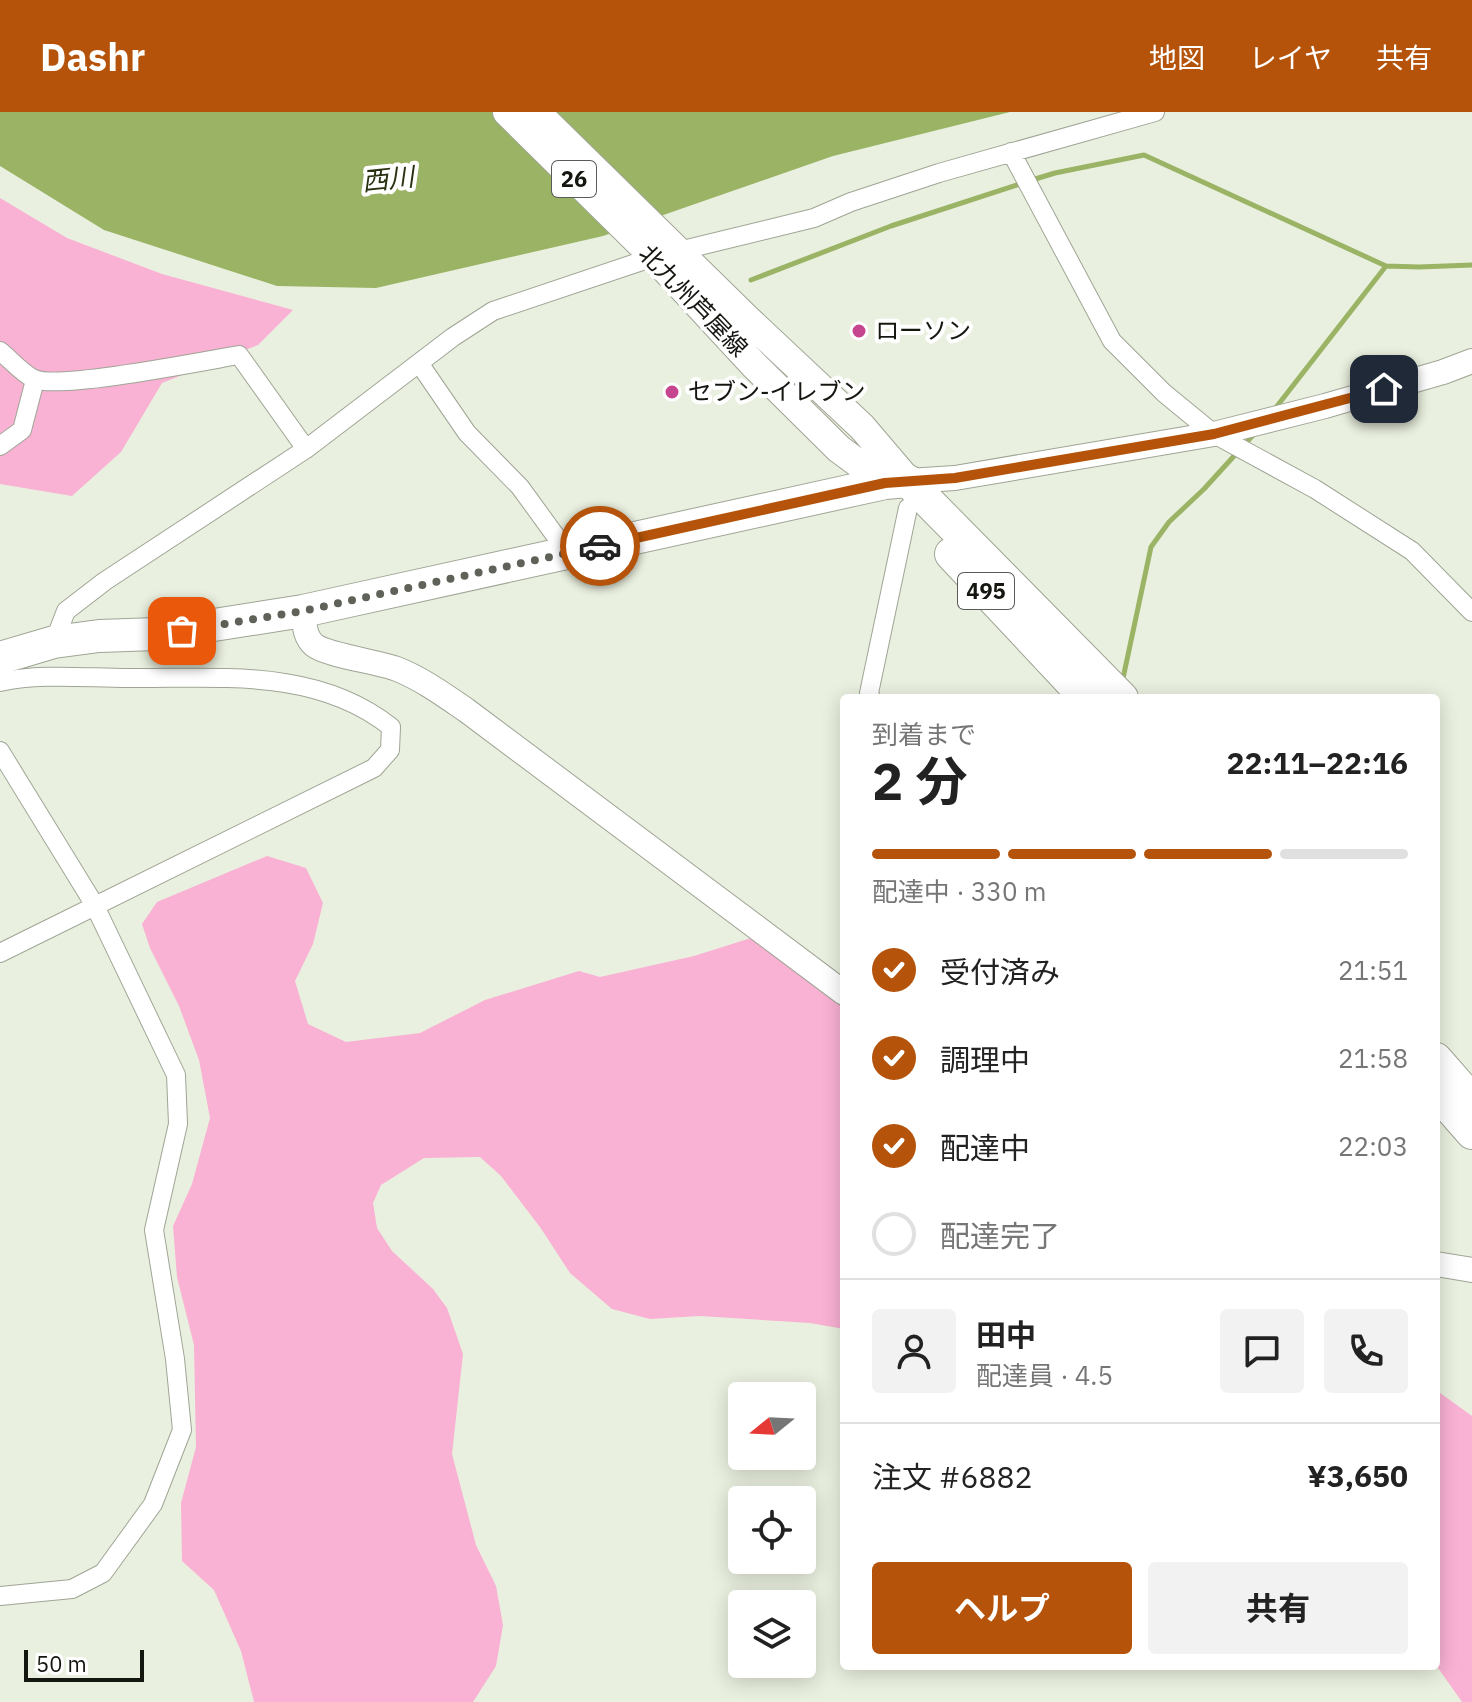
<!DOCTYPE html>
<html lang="ja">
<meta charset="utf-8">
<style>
body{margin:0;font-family:"IBM Plex Sans","Noto Sans JP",sans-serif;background:#f2f2f2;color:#222;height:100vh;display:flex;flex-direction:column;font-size:30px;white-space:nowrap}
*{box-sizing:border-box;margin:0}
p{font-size:26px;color:#767676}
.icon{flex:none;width:44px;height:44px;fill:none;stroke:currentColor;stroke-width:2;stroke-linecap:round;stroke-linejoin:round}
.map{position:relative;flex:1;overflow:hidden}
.side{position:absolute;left:840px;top:582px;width:600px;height:976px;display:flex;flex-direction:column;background:#fff;border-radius:8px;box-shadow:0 4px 20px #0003}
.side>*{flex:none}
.needle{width:52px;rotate:252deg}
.buttons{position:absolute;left:728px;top:1270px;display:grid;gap:16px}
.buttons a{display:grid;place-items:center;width:88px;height:88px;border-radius:8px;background:#fff;box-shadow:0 4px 20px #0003;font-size:40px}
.scale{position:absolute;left:24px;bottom:20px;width:120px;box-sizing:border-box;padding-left:8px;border:4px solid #141610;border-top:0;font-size:22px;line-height:28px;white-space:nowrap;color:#141610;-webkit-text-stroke:6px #fff;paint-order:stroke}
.pin{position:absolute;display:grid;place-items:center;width:68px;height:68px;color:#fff;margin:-34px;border-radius:16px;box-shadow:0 4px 12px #0006}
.courier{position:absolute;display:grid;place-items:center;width:80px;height:80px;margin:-40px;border:6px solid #b45309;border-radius:50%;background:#fff;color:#222;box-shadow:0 2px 10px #0007}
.summary em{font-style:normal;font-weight:700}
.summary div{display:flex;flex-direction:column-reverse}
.summary{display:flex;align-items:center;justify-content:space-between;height:136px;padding:0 32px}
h1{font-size:52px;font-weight:700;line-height:60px}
.bar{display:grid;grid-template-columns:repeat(4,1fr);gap:12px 8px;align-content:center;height:96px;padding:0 32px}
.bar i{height:10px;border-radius:6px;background:#e0e0e0}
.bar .current{background:#b45309}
.bar p{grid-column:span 4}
.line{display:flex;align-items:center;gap:20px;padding:0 32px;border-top:2px solid #e0e0e0}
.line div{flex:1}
.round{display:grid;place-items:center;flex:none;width:84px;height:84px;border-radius:8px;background:#f2f2f2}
ol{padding:0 32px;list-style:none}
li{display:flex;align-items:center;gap:24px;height:88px}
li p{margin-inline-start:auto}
li .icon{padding:8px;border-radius:50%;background:#b45309;color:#fff;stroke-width:4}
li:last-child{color:#767676}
li i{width:44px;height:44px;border:4px solid #e0e0e0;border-radius:50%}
.action{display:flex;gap:16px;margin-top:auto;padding:16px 32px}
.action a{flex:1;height:92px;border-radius:8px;background:#b45309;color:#fff;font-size:32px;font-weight:700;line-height:92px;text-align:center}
.action a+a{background:#f2f2f2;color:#222}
header{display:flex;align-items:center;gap:48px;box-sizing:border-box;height:112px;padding:0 40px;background:#b45309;color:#fff}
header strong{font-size:38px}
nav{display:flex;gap:44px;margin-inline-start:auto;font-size:28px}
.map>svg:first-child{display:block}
</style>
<header>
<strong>Dashr</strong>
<nav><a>地図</a><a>レイヤ</a><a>共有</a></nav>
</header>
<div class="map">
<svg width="1472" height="1590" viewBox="0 0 1472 1590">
<rect width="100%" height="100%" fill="#eaf0df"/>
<path fill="#f9b1d4" d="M0 86 67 126 162 162 293 198 258 233 162 271 121 340 72 384 0 372Z
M267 744 306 756 323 791 313 832 295 869 308 912 346 930 420 921 485 888 579 859 600 865 694 844 751 826 844 887V1217L810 1211 699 1204 650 1207 612 1197 570 1161 540 1115 501 1064 480 1045 424 1046 381 1073 373 1091 377 1116 392 1139 433 1177 447 1196 463 1242 452 1342 476 1433 496 1474 503 1513 496 1554 473 1590H254L241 1539 214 1478 182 1449 181 1391 196 1335 194 1233 177 1165 173 1114 192 1072 210 1006 199 948 179 894 150 836 142 812 157 790Z
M1436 1278 1472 1304V1590H1462L1436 1553Z"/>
<path fill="#9ab365" d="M0 0H1010L833 44 603 124 376 176 277 174 104 118 0 54Z"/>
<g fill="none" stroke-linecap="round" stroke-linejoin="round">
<path stroke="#9ab365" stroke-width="5" d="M1032 68 1055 61 1144 43 1386 154 1419 155 1472 153
M751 168 891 114 1023 71
M1274 298 1386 154
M1122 571 1151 435 1169 410 1204 377 1255 321"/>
<g stroke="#9fa595" stroke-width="20">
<path id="street" d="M1011 40 1112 229 1164 281 1214 322 1315 377 1412 439 1472 500
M0 239C10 247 22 261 34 267 59 278 204 249 239 243L306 337
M419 251 467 321 520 375 568 441
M0 334 22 318 35 268
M54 530 66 499 105 469 306 337 453 225 493 199 654 145 814 106 851 90 939 61 1155 0
M0 570C41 561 86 566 128 566 218 567 316 555 391 615L390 638 374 656 0 841
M871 586 869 581 908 396
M0 639 94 792 176 963 178 1012 154 1118 175 1247 182 1318 153 1392 103 1461 72 1477 0 1484"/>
</g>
<g stroke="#9fa595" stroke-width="26">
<path id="secondary" d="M908 369 955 366 1214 322 1325 294 1443 260 1472 249
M303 499C305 513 304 524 314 533 326 543 379 550 397 557 422 567 444 583 466 598L844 881
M1436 1152 1472 1158"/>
</g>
<g stroke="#9fa595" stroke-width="30">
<path id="primary" d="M507 0 654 145 754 253 839 337 885 371
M536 0 746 206 862 315 908 369"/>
</g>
<g stroke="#9fa595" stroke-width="34">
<path id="highway" d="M951 442 1086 586
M0 546 54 530 99 524 157 522 303 499 885 371 908 369 1122 586
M1436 947 1472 988
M1436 980 1472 1021"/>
</g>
<use href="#street" stroke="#fff" stroke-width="18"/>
<use href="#secondary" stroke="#fff" stroke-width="24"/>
<use href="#primary" stroke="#fff" stroke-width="28"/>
<use href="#highway" stroke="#fff" stroke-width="32"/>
</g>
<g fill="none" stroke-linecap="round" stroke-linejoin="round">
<path stroke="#5f6258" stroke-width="8" stroke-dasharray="0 14.4" d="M182 519 303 499 600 434"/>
<path stroke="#b45309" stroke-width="10" d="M600 434 885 371 955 366 1214 322 1384 277"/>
</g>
<g fill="#c5458f" stroke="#fff" stroke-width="3">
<circle cx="859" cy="219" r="8"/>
<circle cx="672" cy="280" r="8"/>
</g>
<g text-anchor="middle" stroke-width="8" stroke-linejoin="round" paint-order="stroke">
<g fill="#fff" stroke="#5a5c58" stroke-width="2">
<rect x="552" y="49" width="44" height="36" rx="6"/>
<rect x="958" y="461" width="56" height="36" rx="6"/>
</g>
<g font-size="22" font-weight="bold" fill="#141610">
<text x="574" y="75">26</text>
<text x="986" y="487">495</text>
</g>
<g font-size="24" fill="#141610" stroke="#fff">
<text transform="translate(693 189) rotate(46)" y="8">北九州芦屋線</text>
</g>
<g font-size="24" fill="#141610" stroke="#fff" text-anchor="start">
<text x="875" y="227">ローソン</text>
<text x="688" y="288">セブン-イレブン</text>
</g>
<g font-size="26" font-style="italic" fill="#283110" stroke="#fff">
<text transform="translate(388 67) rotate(-6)" y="9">西川</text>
</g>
</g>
</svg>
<div class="buttons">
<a><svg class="needle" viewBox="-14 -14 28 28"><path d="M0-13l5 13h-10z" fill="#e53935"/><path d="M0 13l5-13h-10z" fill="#767676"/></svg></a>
<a><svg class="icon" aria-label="locate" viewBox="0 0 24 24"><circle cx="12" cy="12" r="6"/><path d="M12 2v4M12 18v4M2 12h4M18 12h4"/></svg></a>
<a><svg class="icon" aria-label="layers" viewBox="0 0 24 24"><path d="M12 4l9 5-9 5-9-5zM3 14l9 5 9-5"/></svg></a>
</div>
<div class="scale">50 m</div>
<div class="pin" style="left:182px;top:519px;background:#ea580c"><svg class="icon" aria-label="bag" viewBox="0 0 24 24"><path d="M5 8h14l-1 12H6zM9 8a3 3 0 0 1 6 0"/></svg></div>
<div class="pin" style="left:1384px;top:277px;background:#1f2937"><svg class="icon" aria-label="home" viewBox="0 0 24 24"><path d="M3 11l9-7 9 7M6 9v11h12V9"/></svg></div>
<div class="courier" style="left:600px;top:434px"><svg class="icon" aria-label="car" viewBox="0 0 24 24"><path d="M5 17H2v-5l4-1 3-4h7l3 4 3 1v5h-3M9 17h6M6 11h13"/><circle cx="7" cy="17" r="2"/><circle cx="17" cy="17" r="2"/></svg></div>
<section class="side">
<div class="summary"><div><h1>2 分</h1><p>到着まで</p></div><em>22:11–22:16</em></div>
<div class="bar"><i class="current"></i><i class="current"></i><i class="current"></i><i></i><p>配達中 · 330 m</p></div>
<ol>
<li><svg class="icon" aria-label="check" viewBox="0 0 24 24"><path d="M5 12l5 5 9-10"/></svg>受付済み<p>21:51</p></li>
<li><svg class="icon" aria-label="check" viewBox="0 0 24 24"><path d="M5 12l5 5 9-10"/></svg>調理中<p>21:58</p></li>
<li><svg class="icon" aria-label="check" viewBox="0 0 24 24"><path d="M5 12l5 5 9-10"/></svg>配達中<p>22:03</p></li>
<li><i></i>配達完了</li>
</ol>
<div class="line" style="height:144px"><a class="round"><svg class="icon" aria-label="person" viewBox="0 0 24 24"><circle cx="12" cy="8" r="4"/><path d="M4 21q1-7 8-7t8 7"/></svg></a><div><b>田中</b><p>配達員 · 4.5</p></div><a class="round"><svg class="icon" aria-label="chat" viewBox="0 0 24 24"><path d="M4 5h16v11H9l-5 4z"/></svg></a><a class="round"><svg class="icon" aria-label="phone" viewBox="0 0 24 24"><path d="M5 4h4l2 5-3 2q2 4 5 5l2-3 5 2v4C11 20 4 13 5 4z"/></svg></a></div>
<div class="line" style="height:104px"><div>注文 #6882</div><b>¥3,650</b></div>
<div class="action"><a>ヘルプ</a><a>共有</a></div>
</section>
</div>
